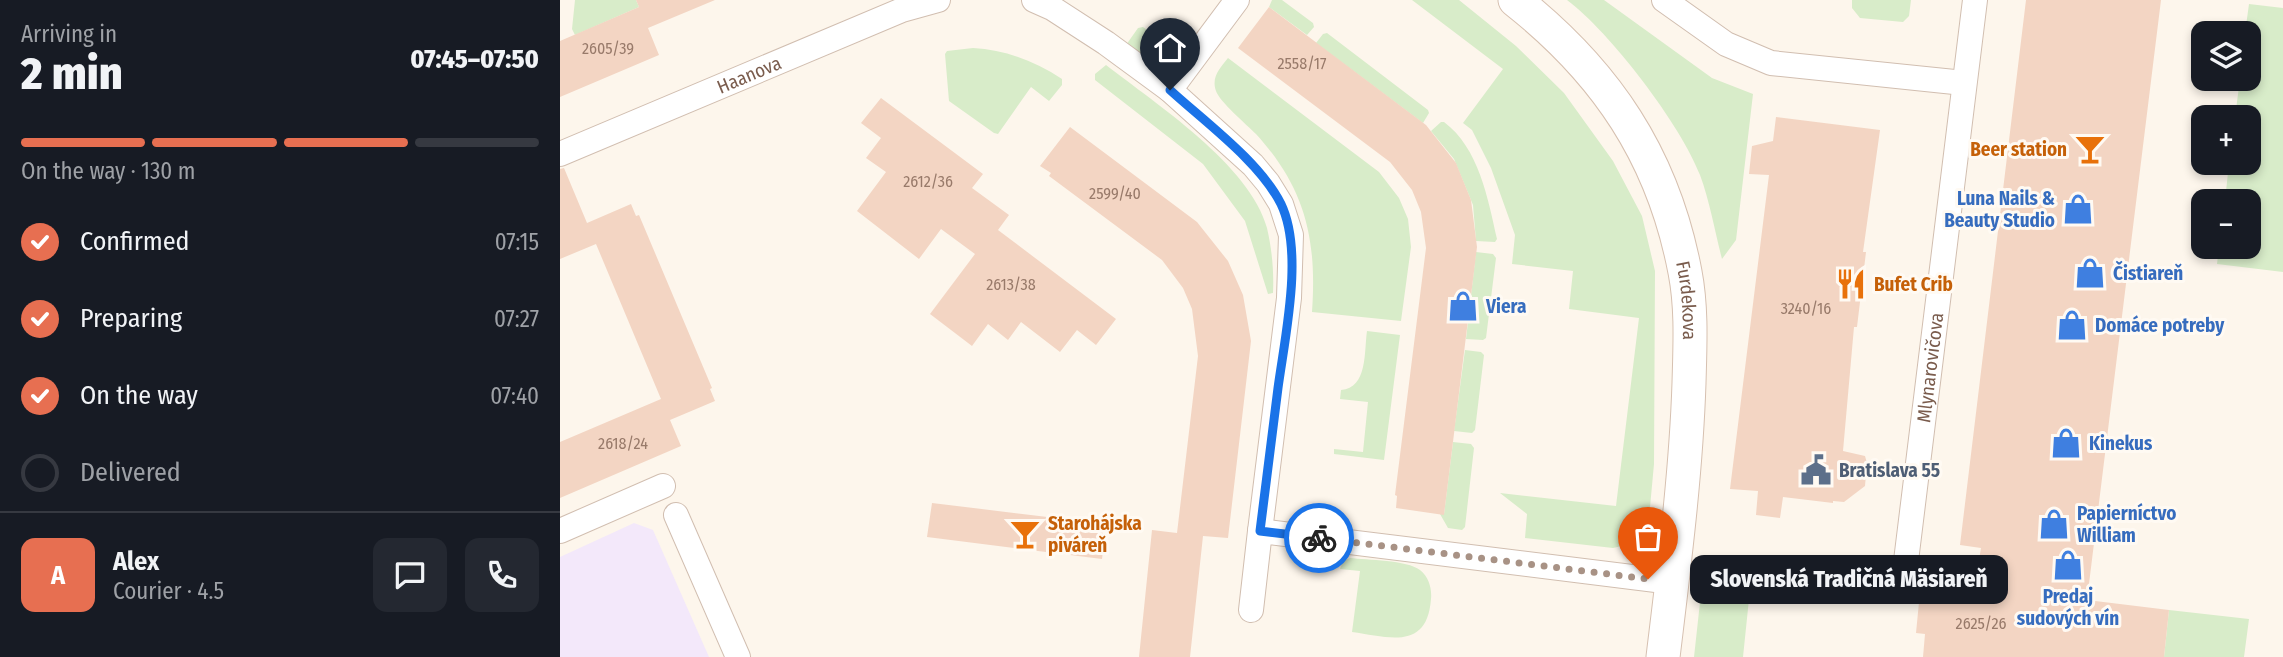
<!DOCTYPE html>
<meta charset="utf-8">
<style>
body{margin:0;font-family:"Fira Sans Condensed",sans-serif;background:#242831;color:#f1f3f6;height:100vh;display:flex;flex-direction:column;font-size:26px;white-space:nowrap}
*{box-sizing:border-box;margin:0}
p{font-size:23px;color:#9ea1a6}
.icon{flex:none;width:38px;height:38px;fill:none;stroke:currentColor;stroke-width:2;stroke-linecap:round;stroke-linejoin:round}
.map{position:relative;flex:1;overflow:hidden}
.sheet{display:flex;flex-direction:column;background:#171b24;width:560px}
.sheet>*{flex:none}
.buttons{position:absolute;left:1631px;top:21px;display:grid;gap:14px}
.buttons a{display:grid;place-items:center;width:70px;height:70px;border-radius:14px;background:#171b24;box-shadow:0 4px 10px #0003;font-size:35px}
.pin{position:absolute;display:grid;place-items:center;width:60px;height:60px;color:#fff;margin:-72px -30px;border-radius:50% 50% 50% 0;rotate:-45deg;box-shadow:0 0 7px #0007}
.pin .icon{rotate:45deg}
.courier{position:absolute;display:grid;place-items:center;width:70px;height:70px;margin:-35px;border:5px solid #1a73e8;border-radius:50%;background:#fff;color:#222;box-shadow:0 2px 9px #0007}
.bubble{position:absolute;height:49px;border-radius:14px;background:#171b24;box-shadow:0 4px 10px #0003;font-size:23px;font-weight:800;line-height:49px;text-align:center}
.headline em{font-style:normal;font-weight:800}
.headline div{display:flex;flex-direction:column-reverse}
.headline{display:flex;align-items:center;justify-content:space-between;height:119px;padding:0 21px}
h1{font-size:46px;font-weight:800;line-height:52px}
.bar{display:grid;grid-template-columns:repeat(4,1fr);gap:10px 7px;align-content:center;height:84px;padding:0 21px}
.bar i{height:9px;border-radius:5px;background:#363941}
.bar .on{background:#e76f51}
.bar p{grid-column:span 4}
.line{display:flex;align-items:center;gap:18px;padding:0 21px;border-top:2px solid #363941}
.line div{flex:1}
.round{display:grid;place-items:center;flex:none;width:74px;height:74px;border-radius:14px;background:#242831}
ol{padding:0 21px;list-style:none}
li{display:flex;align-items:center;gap:21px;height:77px}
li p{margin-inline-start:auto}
li .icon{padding:7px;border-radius:50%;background:#e76f51;color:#fff;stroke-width:4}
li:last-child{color:#9ea1a6}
li i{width:38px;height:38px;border:4px solid #363941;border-radius:50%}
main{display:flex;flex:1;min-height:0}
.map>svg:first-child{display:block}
</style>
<main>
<section class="sheet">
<div class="headline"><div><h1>2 min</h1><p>Arriving in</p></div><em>07:45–07:50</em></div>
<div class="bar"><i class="on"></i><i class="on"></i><i class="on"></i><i></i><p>On the way · 130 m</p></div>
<ol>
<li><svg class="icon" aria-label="check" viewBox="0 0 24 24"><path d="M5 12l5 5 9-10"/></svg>Confirmed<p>07:15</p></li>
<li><svg class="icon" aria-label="check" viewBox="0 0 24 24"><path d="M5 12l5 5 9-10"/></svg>Preparing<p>07:27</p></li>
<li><svg class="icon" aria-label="check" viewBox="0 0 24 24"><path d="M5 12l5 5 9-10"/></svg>On the way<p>07:40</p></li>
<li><i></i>Delivered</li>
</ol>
<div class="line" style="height:126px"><b class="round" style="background:#e76f51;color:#fff">A</b><div><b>Alex</b><p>Courier · 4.5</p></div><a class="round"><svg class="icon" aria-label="chat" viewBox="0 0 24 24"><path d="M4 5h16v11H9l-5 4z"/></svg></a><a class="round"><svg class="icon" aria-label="phone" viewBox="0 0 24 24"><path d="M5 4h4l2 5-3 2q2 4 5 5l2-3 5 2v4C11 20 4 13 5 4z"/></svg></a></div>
</section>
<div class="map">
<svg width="1723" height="657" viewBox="0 0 1723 657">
<rect width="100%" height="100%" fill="#fdf6ec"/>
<path fill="#f3e8fa" d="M74 523 93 530 149 657H0V557Z"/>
<path fill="#d8ecc9" d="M15 0H76L79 7 15 35 12 29Z
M712 0H722L753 23 754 27 747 35 709 7Z
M852 0H899L956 46 1004 93 1053 161 1082 216 1095 271 1094 464 1089 518 1085 532 1076 528C1071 540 1066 546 1053 548L965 538 967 514 940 493 1056 506 1079 318 1009 309 1013 271 952 264 955 235 931 168 912 130 903 123 943 69Z
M1007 0H1044L1152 78 1193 94 1176 240 1162 259C1155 232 1150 202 1140 175 1121 125 1050 32 1007 0Z
M1292 0H1351L1349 16 1343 22 1300 18 1292 8Z
M1689 4 1723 8V272L1657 264 1659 247H1689V201H1665L1669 163H1689V117H1675L1680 79H1689V33H1685Z
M583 27 620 55C596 67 586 60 566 45L578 28Z
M767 33 868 110 869 113 863 123 756 43 763 34Z
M413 48C446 50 475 61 502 79V85L489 101 471 87 438 134 434 133 389 101 385 54 387 51Z
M668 58 819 172 839 198 848 219 851 247 841 321 752 312C757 240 746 189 696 134 687 125 659 101 656 91 651 77 660 68 668 58Z
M546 65C596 104 690 165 707 228 712 250 714 271 713 293L708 294 685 221 643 164 535 80V74Z
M881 122H884C919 148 928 199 937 239L935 242 916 241 913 205 894 159 871 131Z
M916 252 933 254 936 258 926 338 923 340 906 339Z
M807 331 840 335 824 460 774 454V449L803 452 808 402 780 399 781 390C808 388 804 351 807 331Z
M905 350 921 352 924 355 915 430 912 433 894 431Z
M893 442 911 444 914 448 905 527 902 530 888 528 880 514H884Z
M790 558C807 560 847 560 860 570 869 577 872 589 871 599 867 651 829 637 792 632L800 571 780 569 783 561Z
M1144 566 1192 570 1183 657H1134Z
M1609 610 1689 619 1684 657H1604Z"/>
<path fill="#f3d5c3" d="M76 0H155L88 28 99 55 0 97V41L79 7Z
M1466 0H1601L1527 600 1609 610 1604 657H1363L1365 634 1356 633 1360 592 1413 597 1421 548 1400 545Z
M709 7 866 125 896 163 911 200 917 247 884 515 836 508 837 496 835 495 866 248 861 212 852 190 830 162 678 48Z
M321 98 423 174 412 188 449 215 438 230 556 319 536 345 517 330 500 352 461 322 448 340 428 324 412 346 370 314 415 254 381 229 359 259 297 211 326 172 306 158 321 138 301 123Z
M1216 117 1320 130 1303 252H1306L1297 327H1294L1283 451 1305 456 1307 463 1305 486 1284 502 1273 501V503L1223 497 1220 518 1196 515 1198 491 1170 489 1209 175 1189 174 1192 146 1213 141Z
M510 127 637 222 668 261 683 295 691 341 668 538 643 536 630 657H579L592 530 617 533 638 356 632 309 623 288 602 260 489 176 491 173 480 166Z
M4 168 27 223 71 204 76 216 79 215 152 388 150 389 155 401 110 420 121 446 0 498V442L101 399 36 244 0 259V169Z
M372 503 546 524 542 559 367 537Z"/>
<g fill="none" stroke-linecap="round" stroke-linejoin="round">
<g stroke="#d1beb0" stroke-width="26">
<g id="street">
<path d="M474 0 492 8 546 43 610 90 693 165 708 183 721 204 731 235 729 298 700 531"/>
<path d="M1104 0 1166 44 1211 63 1404 83"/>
<path d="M610 90 677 0"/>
<path id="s1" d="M0 154 342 10 378 0"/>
<path d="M116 515 178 657"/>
<path d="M0 531 103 486"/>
<path id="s2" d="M1345 569 1415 0"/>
<path d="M691 610 700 531 1112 582"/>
</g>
</g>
<g stroke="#d6c0b0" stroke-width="35">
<g id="secondary">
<path id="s3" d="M955 0C1046 72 1103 156 1125 272 1132 308 1130 346 1129 383 1126 474 1114 566 1103 657"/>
</g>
</g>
<use href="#street" stroke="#fff" stroke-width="24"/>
<use href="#secondary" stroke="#fff" stroke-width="33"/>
</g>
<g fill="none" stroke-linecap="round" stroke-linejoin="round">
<path stroke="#a89285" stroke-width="7" stroke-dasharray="0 12.6" d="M759 538 1088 579"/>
<path stroke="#1a73e8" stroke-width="9" d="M610 90C645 122 700 162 721 204 744 252 725 336 718 388 712 435 706 483 700 531L759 538"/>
</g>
<defs>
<g id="bar-bare" transform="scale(2.415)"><path d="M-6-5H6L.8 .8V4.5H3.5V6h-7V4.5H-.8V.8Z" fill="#e8710a" stroke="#fffaf3" stroke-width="2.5" paint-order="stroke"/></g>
<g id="shop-bare" transform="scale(2.415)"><path d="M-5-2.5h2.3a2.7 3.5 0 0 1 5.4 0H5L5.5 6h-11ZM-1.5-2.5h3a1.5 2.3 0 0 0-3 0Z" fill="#3f7fe0" stroke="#fffaf3" stroke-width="2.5" paint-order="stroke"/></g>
<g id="restaurant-bare" transform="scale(2.415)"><path d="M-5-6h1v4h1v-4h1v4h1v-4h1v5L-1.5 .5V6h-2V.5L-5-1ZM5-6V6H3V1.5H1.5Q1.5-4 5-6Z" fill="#e8710a" stroke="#fffaf3" stroke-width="2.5" paint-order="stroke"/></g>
<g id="civic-bare" transform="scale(2.415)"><path d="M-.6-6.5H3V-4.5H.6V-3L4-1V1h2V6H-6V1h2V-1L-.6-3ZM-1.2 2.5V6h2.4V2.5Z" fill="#5c6f8a" stroke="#fffaf3" stroke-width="2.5" paint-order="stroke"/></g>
</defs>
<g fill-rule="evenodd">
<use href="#bar-bare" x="1530" y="149"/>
<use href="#shop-bare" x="1518" y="209"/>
<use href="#shop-bare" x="1530" y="273"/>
<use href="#restaurant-bare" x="1291" y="284"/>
<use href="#shop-bare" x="903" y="306"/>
<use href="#shop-bare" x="1512" y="325"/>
<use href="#shop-bare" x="1506" y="443"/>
<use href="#civic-bare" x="1256" y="470"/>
<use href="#shop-bare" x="1494" y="524"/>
<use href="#bar-bare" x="465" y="534"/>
<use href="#shop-bare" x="1508" y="565"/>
</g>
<g text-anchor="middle" stroke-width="6" stroke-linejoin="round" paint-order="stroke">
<g font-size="16" fill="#987a6a">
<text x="48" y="54">2605/39</text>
<text x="742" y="69">2558/17</text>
<text x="368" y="187">2612/36</text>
<text x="555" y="199">2599/40</text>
<text x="451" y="290">2613/38</text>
<text x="1246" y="314">3240/16</text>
<text x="63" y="449">2618/24</text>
<text x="1421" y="629">2625/26</text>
</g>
<g font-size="19" fill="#7a5c4d" stroke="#fffaf3">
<text dy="7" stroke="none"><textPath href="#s1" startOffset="205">Haanova</textPath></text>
<text dy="7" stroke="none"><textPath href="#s3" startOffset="357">Furdekova</textPath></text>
<text dy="7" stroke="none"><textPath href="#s2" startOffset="203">Mlynarovičova</textPath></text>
</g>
<g font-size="19" font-weight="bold" fill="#c56008" stroke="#fffaf3" text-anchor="start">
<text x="1507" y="156" text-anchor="end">Beer station</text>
<text x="1314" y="291">Bufet Crib</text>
<text x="488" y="530">Starohájska<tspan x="488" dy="22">piváreň</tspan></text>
</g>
<g font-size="19" font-weight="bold" fill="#366cbe" stroke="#fffaf3" text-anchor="start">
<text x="1495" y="205" text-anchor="end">Luna Nails &amp;<tspan x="1495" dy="22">Beauty Studio</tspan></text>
<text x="1553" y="280">Čistiareň</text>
<text x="926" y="313">Viera</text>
<text x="1535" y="332">Domáce potreby</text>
<text x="1529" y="450">Kinekus</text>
<text x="1517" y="520">Papierníctvo<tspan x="1517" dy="22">William</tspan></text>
<text x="1508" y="603" text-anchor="middle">Predaj<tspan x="1508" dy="22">sudových vín</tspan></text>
</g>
<g font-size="19" font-weight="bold" fill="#4e5e75" stroke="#fffaf3" text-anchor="start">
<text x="1279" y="477">Bratislava 55</text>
</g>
</g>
</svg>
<div class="buttons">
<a><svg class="icon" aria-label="layers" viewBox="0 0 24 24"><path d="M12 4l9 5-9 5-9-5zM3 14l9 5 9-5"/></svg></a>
<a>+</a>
<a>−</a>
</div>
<div class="pin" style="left:1088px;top:579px;background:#ea580c"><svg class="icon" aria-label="bag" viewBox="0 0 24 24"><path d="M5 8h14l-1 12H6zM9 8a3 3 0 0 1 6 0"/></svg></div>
<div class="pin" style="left:610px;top:90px;background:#1f2937"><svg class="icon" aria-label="home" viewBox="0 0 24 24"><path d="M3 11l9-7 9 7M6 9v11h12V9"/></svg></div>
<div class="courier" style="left:759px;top:538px"><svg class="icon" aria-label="bike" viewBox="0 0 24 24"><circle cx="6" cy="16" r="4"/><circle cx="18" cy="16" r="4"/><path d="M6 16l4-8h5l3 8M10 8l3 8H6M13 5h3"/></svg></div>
<div class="bubble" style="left:1130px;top:555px;width:318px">Slovenská Tradičná Mäsiareň</div>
</div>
</main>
